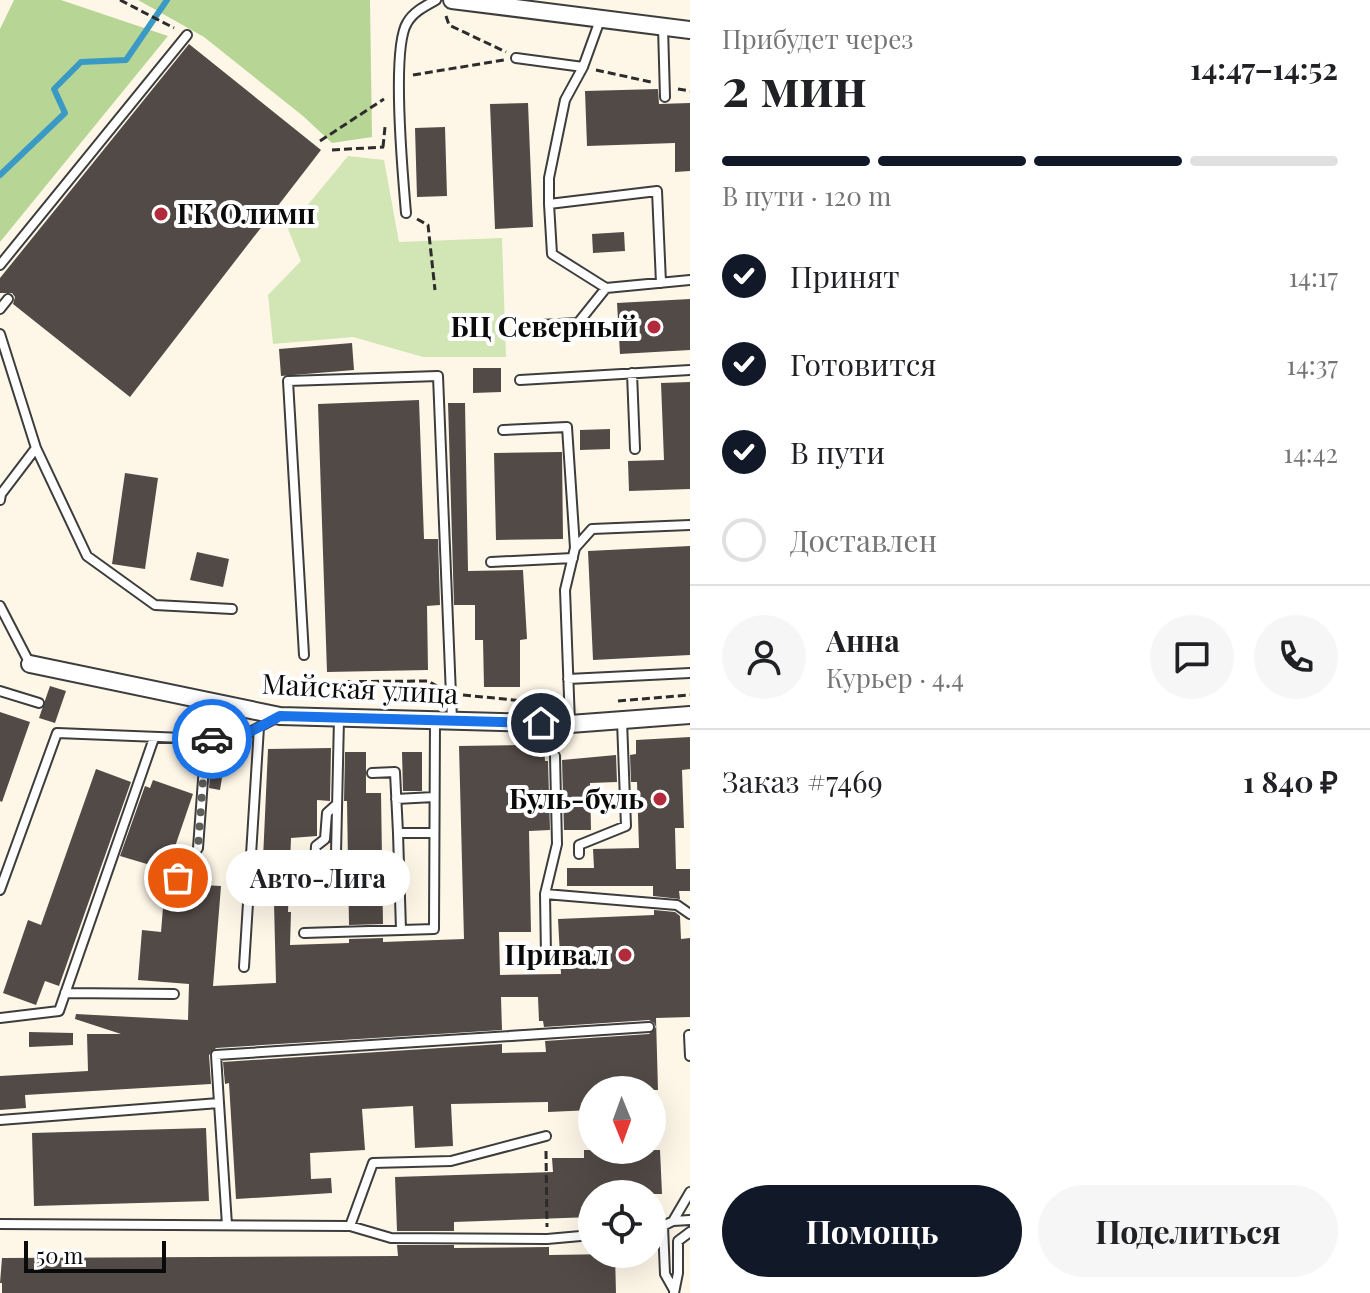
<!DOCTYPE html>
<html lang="ru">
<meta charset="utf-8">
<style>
body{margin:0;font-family:"Playfair Display",serif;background:#f6f6f6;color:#202124;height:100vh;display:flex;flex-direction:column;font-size:30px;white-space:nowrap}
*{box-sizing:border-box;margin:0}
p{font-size:26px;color:#757577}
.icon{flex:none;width:44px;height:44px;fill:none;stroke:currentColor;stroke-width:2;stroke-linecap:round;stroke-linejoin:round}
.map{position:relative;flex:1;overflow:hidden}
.side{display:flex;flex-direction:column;background:#fff;width:680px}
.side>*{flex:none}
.needle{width:52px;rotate:179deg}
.buttons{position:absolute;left:578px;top:1076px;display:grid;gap:16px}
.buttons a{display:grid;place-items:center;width:88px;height:88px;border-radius:50%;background:#fff;box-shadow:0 8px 32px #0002;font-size:40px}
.scale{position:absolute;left:24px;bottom:20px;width:142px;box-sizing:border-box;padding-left:8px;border:4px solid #0a0a0a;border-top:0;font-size:22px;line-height:28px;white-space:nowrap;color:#0a0a0a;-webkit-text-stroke:6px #fff;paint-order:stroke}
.pin{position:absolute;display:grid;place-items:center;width:68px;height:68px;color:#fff;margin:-34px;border:4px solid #fff;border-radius:50%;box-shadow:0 2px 8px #0007}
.courier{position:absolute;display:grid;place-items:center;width:80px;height:80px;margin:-40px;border:6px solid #1a73e8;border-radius:50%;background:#fff;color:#222;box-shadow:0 2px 10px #0007}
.bubble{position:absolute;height:56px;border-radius:28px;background:#fff;box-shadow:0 8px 32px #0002;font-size:26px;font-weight:700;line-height:56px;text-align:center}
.summary em{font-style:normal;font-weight:700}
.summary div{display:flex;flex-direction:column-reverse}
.summary{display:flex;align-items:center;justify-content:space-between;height:136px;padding:0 32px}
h1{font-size:52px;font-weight:700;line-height:60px}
.bar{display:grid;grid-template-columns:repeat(4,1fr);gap:12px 8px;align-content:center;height:96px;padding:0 32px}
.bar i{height:10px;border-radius:6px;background:#e0e0e0}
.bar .selected{background:#111827}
.bar p{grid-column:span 4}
.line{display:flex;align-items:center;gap:20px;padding:0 32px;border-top:2px solid #e0e0e0}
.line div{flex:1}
.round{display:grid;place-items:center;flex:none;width:84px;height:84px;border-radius:42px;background:#f6f6f6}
ol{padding:0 32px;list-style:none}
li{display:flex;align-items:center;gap:24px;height:88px}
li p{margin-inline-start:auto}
li .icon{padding:8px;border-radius:50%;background:#111827;color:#fff;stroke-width:4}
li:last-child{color:#757577}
li i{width:44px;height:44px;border:4px solid #e0e0e0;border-radius:50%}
.primary-button{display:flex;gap:16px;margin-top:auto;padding:16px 32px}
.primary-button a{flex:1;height:92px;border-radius:48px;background:#111827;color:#fff;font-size:32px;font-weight:700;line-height:92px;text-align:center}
.primary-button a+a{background:#f6f6f6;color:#202124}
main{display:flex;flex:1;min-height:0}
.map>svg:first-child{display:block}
</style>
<main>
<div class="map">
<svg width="690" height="1293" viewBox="0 0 690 1293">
<rect width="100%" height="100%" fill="#fef7e8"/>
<path fill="#d2e5b4" d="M348 156 384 160 399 242 502 238 506 357H423L353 337 273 344 268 295 301 261 288 229Z"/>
<path fill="#b7d595" d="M14 0H61L168 36 0 242V29Z
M138 0H370L372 137 332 143 303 116 204 37Z"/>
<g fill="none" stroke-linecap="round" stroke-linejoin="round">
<path stroke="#3a9ac5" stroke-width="6" d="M0 175 65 113 54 89 81 62 126 60 167 0"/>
</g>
<path fill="#524a47" d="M189 44 321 150 130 397 13 304 15 297 12 293H0V278Z
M658 89 659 104 690 103V171L675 172V143L587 146 585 91Z
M528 103 533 227 495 229 490 104Z
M445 127 447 196 417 197 415 128Z
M624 232 625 251 593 253 592 234Z
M690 299V350L620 354 617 303Z
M352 343 354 370 281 376 279 349Z
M473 368H501V392L473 393Z
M690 382V489L629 491 628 461 664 460 661 383Z
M419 400 424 539H438L440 605 427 606 428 670 327 672 318 404Z
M448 403H465L468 571 523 570 527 639 520 640V687H484L483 640H475V605H454Z
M610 429V449L580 450V430Z
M562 452 563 539 496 540 494 453Z
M125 473 158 478 145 569 112 564Z
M690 546V655L593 660 588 551Z
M197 552 229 559 223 587 190 580Z
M50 686 66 691 55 723 39 718Z
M0 712 30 722 2 802 0 801Z
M690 737V769L682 770 684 828H675L676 869H690V891H679L680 899 653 896V886H567V868H594L593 849 639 848 637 782H631L630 755 636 754V740Z
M521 745H544L545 761H548L550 830 529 831 531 932H499L500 975 561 974 558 919 654 915V910L675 912 680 916 681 939 690 938V1017L656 1018 658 1090H592V1110L548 1112V1102L451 1104 453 1146 415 1148 413 1106 362 1109 365 1150 310 1153 311 1179 331 1178 332 1193 236 1199 229 1083 225 1084 223 1062 502 1044V1053L546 1052 545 1041 649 1034 656 1027 654 1023 649 1020 544 1027 543 1021H539L538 997H501L502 1030 216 1048 209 1055 211 1084 25 1095 26 1108 0 1110V1076L88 1071 87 1034H121L75 1019 76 1014 188 1020 189 984 138 980 142 930 161 932 165 883 221 886 213 986 276 983 274 903H261L268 749 331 748 330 801 317 800V836L291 838 288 912H291L290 945 349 943V939L383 938V942L464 939 459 746Z
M212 746 227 747 220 790 209 788Z
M345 752H366V793H381L383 924 349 925 347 801H344Z
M402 752H422V791H403Z
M616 755 617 782 590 783 591 830H564L562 760Z
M96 769 131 782 59 986 45 981 36 1005 3 993 28 920 41 925Z
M153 780 193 794 167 870 120 856 145 786 150 788Z
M29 1032 73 1033V1045L29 1047Z
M206 1128 209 1201 34 1206 32 1133Z
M584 1150H660L662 1194H592V1217L454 1222V1231H397L395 1177 553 1172 552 1158H584Z
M397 1245H454V1248L549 1247V1255L615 1254 616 1293H2V1283H0L2 1258 398 1256Z"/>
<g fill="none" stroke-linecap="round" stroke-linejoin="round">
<g stroke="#3d3d3d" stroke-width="12">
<path id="lane" d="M663 27 665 97
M516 58 583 67
M549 204V178L565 100 583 67 600 20
M406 213C403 177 391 49 407 23 413 12 425 6 436 0
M0 265 187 35
M606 288 552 254 549 204 657 191 661 283
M0 309 8 299
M521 326 578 323 606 288 690 280
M0 334 36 448 1 494 0 500
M632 373 635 449
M520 380 690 370
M503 430 567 427 575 548
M36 448 87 556 155 605 232 609
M491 562 573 558
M0 606 30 664
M304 655 288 381 438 376 452 720
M568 679 690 673
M0 691 39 703
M570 723 565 590 575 548 592 529 690 525
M555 756 557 844 545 894 677 905 690 914
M372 773 395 772 398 833
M396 799 434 797
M337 804 327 813 325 839 316 846 313 899H335L339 718
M579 854V845L626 826 622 721
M153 875 178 878 198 848 206 739
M0 890 57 733 235 740 276 718
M401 930 398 833H434
M304 933 434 929 435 721
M515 957 546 956 545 894
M244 967 259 727
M65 993 174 994
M0 1018 59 1011 154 738
M689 1035 690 1056
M219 1103 216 1055 649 1027
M0 1120 219 1103 227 1225
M673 1221 690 1220
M0 1224 350 1226 391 1238 547 1239 592 1235
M350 1226 373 1163 451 1161 546 1136
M674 1290 665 1274 663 1226 673 1221 690 1192
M674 1293 678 1273V1241L690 1232"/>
</g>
<g stroke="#3d3d3d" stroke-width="20">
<path id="street" d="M452 0 690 30
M30 664 280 716 570 724 690 715"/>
</g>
<path stroke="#2c2c2c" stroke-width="3" stroke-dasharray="8 4" stroke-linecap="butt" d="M120 0 174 28
M446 16 449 25 506 52
M596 70 651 82
M413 75 504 60
M678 89 690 91
M320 141 384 99
M383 147 385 127
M332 150 384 147
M417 219 428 225 435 290
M463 695 555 704
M281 697 297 682 428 681 437 686
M618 701 690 695
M546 1151 547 1227"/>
<use href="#lane" stroke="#fff" stroke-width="8"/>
<use href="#street" stroke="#fff" stroke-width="16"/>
</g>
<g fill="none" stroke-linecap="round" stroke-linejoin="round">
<path stroke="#5f5d58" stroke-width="8" stroke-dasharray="0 14.4" d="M178 878 198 848 206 739H212"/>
<path stroke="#1a73e8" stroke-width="10" d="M212 739 235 740 280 716 541 723"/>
</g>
<g fill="#b12b3d" stroke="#fff" stroke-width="3">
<circle cx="161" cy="214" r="8"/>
<circle cx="654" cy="327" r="8"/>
<circle cx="660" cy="799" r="8"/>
<circle cx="625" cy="955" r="8"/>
</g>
<g text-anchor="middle" stroke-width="8" stroke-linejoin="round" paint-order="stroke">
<g font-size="28" font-weight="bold" fill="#0a0a0a" stroke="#fff" text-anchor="end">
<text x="177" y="224" text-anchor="start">ГК Олимп</text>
<text x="638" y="337">БЦ Северный</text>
<text x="644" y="809">Буль-буль</text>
<text x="609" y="965">Привал</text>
</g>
<g font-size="28" fill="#0a0a0a" stroke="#fff">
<text transform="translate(360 689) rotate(3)" y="10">Майская улица</text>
</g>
</g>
</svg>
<div class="buttons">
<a><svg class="needle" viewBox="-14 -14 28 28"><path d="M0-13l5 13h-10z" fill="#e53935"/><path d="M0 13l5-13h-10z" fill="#757577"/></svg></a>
<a><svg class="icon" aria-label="locate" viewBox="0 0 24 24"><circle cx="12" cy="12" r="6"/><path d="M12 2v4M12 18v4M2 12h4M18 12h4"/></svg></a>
</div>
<div class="scale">50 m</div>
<div class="pin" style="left:178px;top:878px;background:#ea580c"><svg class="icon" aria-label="bag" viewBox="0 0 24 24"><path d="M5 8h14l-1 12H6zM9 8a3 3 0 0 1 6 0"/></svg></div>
<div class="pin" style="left:541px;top:723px;background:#1f2937"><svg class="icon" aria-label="home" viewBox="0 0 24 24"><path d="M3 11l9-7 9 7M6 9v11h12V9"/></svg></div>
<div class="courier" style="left:212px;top:739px"><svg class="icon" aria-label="car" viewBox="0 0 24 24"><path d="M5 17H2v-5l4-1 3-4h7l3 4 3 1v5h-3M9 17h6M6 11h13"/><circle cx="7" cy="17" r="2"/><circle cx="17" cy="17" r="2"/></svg></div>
<div class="bubble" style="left:226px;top:850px;width:184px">Авто-Лига</div>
</div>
<section class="side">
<div class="summary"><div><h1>2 мин</h1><p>Прибудет через</p></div><em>14:47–14:52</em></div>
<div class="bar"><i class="selected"></i><i class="selected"></i><i class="selected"></i><i></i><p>В пути · 120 m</p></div>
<ol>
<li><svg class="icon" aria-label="check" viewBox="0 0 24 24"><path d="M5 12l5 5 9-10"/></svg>Принят<p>14:17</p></li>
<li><svg class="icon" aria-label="check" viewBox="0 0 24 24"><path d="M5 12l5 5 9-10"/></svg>Готовится<p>14:37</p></li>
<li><svg class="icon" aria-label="check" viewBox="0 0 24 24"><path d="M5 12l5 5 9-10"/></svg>В пути<p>14:42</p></li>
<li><i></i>Доставлен</li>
</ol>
<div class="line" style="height:144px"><a class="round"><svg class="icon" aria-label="person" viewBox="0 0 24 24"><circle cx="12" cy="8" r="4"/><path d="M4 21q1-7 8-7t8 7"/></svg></a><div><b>Анна</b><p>Курьер · 4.4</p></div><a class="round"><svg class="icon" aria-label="chat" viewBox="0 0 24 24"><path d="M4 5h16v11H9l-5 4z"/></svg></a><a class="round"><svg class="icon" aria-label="phone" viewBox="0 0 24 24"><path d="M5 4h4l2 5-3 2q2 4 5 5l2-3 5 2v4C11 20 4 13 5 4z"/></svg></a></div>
<div class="line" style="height:104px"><div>Заказ #7469</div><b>1 840 ₽</b></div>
<div class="primary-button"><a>Помощь</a><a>Поделиться</a></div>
</section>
</main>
